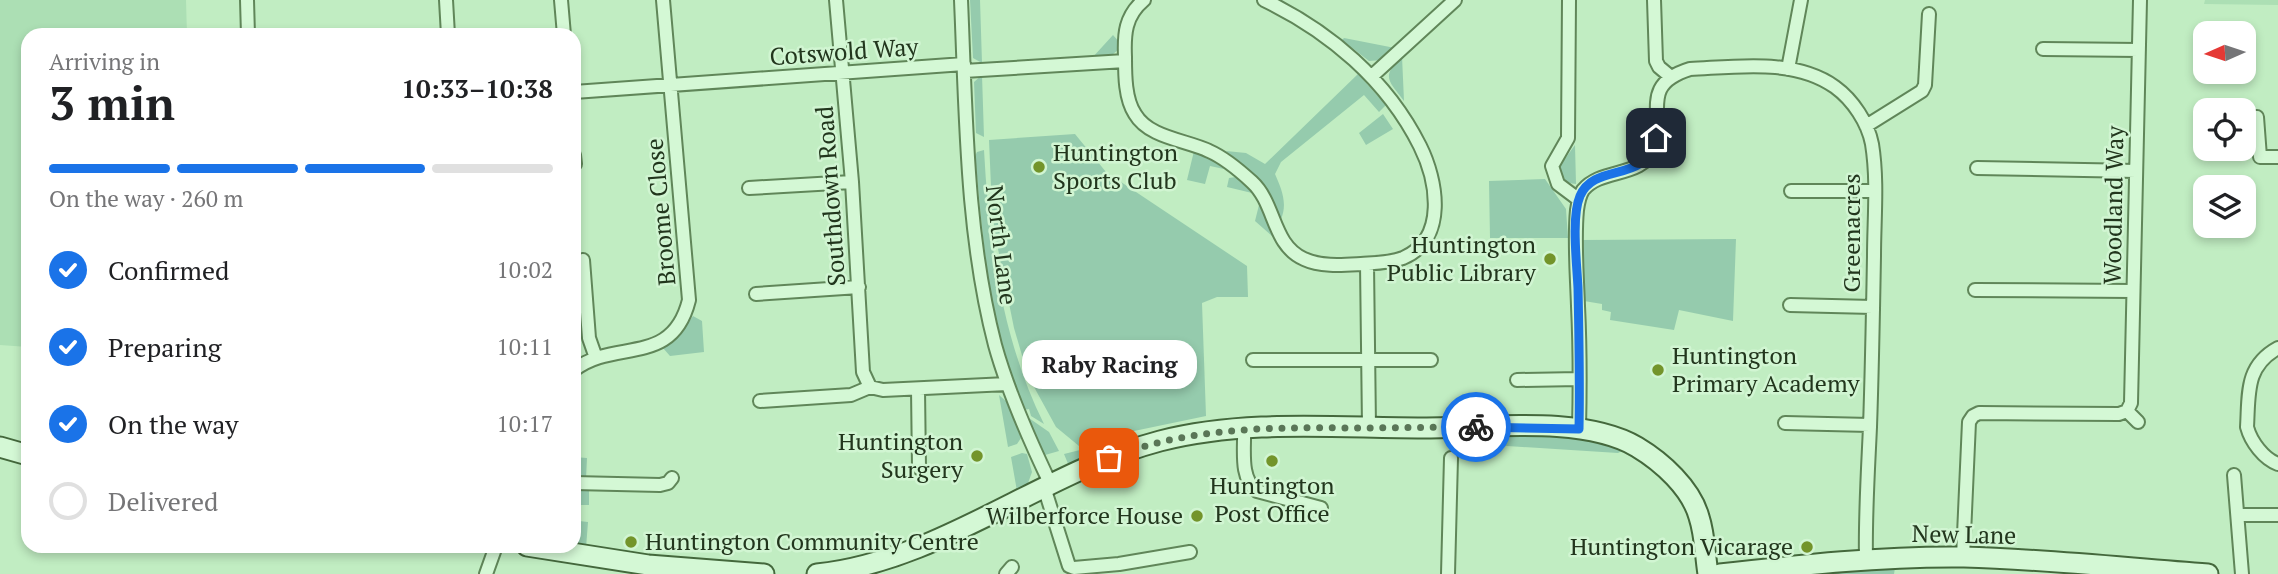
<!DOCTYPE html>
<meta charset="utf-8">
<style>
body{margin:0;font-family:"PT Serif",serif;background:#f2f2f2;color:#202124;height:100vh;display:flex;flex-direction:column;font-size:26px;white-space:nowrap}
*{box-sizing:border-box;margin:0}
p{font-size:23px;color:#757577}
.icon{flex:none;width:38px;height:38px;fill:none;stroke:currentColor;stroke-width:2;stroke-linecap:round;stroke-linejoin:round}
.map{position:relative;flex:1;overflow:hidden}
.side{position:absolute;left:21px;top:28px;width:560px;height:525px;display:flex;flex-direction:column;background:#fff;border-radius:21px;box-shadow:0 4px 10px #0003}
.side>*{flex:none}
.needle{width:46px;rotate:267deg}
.tools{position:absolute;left:2193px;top:21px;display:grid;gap:14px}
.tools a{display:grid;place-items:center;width:63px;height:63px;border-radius:14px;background:#fff;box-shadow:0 4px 10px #0003;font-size:35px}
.pin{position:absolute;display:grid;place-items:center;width:60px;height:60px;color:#fff;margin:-30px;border-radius:14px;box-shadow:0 4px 10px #0006}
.courier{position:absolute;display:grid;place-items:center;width:70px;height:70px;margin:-35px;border:5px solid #1a73e8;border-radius:50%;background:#fff;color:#222;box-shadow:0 2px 9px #0007}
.bubble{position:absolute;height:49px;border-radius:21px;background:#fff;box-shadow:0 4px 10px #0003;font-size:23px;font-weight:700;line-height:49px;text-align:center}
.head em{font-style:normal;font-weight:700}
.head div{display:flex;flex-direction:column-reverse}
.head{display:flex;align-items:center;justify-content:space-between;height:119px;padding:0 28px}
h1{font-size:46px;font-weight:700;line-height:52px}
.bar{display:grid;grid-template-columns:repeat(4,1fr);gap:10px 7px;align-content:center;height:84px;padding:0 28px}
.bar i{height:9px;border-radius:5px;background:#e0e0e0}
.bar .active{background:#1a73e8}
.bar p{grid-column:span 4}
ol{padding:0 28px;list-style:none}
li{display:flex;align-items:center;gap:21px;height:77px}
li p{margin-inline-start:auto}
li .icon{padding:7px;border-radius:50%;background:#1a73e8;color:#fff;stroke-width:4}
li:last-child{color:#757577}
li i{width:38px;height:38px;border:4px solid #e0e0e0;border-radius:50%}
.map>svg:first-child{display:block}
</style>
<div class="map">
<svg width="2278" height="574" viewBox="0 0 2278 574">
<rect width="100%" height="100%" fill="#c1edc2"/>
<path fill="#acdfb4" d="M0 0H186L187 35H28V347L0 345Z
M2205 0H2278V5L2204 4Z"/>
<path fill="#95cbad" d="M970 0H980L982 63 973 58Z
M1113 35 1121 44C1116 57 1105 57 1092 58Z
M1344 38 1395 48 1382 60 1369 61 1342 40Z
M1402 56 1404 101C1388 80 1381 77 1402 56Z
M1358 74 1386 105 1379 112 1364 95 1281 162 1275 174C1281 188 1288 203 1281 219 1268 191 1250 170 1226 151L1246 153 1265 164Z
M982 75 984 137 976 133 974 82Z
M1383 114 1393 129 1366 145 1359 133Z
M1075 134 1106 172 1247 266 1248 297H1217L1202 303 1206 416 1110 436 1084 439 1086 444 1079 446 1056 427 1028 376 1014 328 996 239 992 210 989 140Z
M1575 145 1576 184C1565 183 1560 178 1559 167Z
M984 150C989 243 1002 340 1044 424L1031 416 1029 409 1024 410C1018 397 1012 384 1008 370 987 305 982 224 975 156L977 152Z
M1194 151 1208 157 1224 169 1210 166 1205 184 1187 180Z
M1236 177 1252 193 1227 187 1229 178Z
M1545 179 1566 209 1568 238H1490L1489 181Z
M1260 201 1274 234 1272 236 1255 221Z
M1736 239 1733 321 1679 310 1674 330 1610 320 1611 312 1602 310V304L1584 301 1582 240Z
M693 316 702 321 704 352 670 356 663 348 677 338Z
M999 395 1007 402 1021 438 1017 444 1008 447Z
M1026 416 1049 432 1059 451 1045 455Z
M1483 434H1571L1622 449V451L1618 453 1507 446 1489 441Z
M1088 448 1091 455 1069 466 1064 454Z
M1022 453 1027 454 1032 472 1027 486 1017 491 1011 457Z
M574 457 587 458 586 479 574 478Z
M580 491H589V505H580L579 521 588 522 586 548 574 544V493Z
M1895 568 1894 574H1773Z"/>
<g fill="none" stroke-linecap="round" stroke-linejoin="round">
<g stroke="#608659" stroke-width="16">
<path id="street" d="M247 0 248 35
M446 0 448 35
M561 0 564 35
M836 0 852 182 863 372 870 387
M961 0C966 114 966 234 995 345 1008 392 1029 439 1050 483
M1144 0C1125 16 1124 34 1125 57 1125 75 1125 99 1135 114 1149 138 1186 140 1209 151 1225 158 1239 170 1252 182 1276 204 1272 245 1304 259 1321 267 1343 265 1361 264 1376 263 1390 263 1403 258 1448 239 1437 180 1420 146 1387 80 1329 31 1264 0
M1569 0 1568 138 1552 166 1558 184 1578 199
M1654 0 1656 61 1659 67 1671 77
M2043 49 2139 50
M1788 69 1801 0
M964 71 1125 61
M1372 76 1455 0
M574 92 964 64
M2257 117 2260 157H2278
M1866 126 1922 91 1925 85 1929 14
M574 155 575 164
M1977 168 2136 171
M749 188 852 182
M1791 191H1874
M583 260 589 338 596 358
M1367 264 1369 427
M1975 290 2133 291
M756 294 859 287
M1790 305 1873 307
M2278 348C2245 366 2249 394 2247 427 2251 442 2264 459 2278 464
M1253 360H1431
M574 370C615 338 672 368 689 300L663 0
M1517 380 1579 379
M918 389 919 468
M760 401 851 395 870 387 883 390 1007 384
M2127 411 2138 422
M1785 423 1870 425
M1244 428C1245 448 1239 478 1257 491L1321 508
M1579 429C1580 388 1580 347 1578 306 1577 274 1574 241 1577 210 1578 203 1579 196 1583 190 1602 167 1642 179 1654 148 1666 116 1638 85 1690 69 1736 67 1795 58 1835 87 1853 100 1868 123 1872 144 1878 181 1874 220 1874 256 1873 313 1872 370 1870 427 1868 471 1865 516 1866 560
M2234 475 2242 574
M574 483 660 485 668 483 672 478
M1044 487 1069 566 1074 568 1119 564 1190 552
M2239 515H2278
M1963 557 1969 422 1973 416 1979 413 2119 414 2127 411 2131 403 2140 0
M486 574 496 546
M1006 574 1012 567
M1448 574 1451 458"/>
</g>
<g stroke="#44683c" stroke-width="23">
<path id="secondary" d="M0 447 28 455
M527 546 648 565 764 574
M817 574C941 561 1042 472 1160 441 1246 419 1336 428 1423 428 1485 428 1583 415 1637 447 1662 462 1691 488 1699 517 1705 535 1705 555 1708 574
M1720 574C1801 565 1882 556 1964 557 2045 559 2126 568 2208 574"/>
</g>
<use href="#street" stroke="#d4f8d5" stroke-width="12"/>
<use href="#secondary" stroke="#d4f8d5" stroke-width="19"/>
</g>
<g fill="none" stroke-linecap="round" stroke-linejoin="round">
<path stroke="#5a7657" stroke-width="7" stroke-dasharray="0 12.6" d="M1109 458C1187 428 1265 427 1347 428 1390 428 1433 427 1476 427"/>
<path stroke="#1a73e8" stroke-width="9" d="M1476 427 1579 429C1580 382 1579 335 1578 288 1577 265 1571 217 1580 196 1595 161 1647 185 1656 138"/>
</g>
<g fill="#73942a" stroke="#d1f5d2" stroke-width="2.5">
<circle cx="1039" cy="167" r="7"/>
<circle cx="1550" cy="259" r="7"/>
<circle cx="1658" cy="370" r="7"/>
<circle cx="977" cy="456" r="7"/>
<circle cx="1272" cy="461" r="7"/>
<circle cx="1197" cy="516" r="7"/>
<circle cx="631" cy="542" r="7"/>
<circle cx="1807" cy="547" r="7"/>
</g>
<g text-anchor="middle" stroke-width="5" stroke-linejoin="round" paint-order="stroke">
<g font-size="24" fill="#22361d" stroke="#d1f5d2">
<text transform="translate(844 52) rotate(-4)" y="8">Cotswold Way</text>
<text transform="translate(831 196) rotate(-94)" y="8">Southdown Road</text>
<text transform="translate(2114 205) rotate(-89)" y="8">Woodland Way</text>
<text transform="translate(661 212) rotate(-95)" y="8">Broome Close</text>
<text transform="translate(1852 233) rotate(-90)" y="8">Greenacres</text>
<text transform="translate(1001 245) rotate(83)" y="8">North Lane</text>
<text transform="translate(1964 535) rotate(1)" y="8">New Lane</text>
</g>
<g font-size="24" fill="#22361d" stroke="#d1f5d2" text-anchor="end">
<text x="1053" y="161" text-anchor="start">Huntington<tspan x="1053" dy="28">Sports Club</tspan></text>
<text x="1536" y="253">Huntington<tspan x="1536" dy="28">Public Library</tspan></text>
<text x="1672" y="364" text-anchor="start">Huntington<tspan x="1672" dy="28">Primary Academy</tspan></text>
<text x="963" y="450">Huntington<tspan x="963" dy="28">Surgery</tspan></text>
<text x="1272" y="494" text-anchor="middle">Huntington<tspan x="1272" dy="28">Post Office</tspan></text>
<text x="1183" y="524">Wilberforce House</text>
<text x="645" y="550" text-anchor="start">Huntington Community Centre</text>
<text x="1793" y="555">Huntington Vicarage</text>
</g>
</g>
</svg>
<div class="tools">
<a><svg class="needle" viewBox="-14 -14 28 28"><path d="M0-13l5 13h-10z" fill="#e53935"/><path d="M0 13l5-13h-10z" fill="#757577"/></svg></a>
<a><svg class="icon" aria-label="locate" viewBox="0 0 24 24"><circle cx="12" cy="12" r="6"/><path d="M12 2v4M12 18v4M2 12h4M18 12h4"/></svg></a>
<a><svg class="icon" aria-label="layers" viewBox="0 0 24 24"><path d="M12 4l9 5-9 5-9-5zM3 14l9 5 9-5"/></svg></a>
</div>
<div class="pin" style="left:1109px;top:458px;background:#ea580c"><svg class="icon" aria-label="bag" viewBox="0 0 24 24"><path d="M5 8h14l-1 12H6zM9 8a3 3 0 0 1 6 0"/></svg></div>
<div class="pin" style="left:1656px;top:138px;background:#1f2937"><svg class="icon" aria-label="home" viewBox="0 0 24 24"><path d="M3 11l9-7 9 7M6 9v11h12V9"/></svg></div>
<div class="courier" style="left:1476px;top:427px"><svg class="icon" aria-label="bike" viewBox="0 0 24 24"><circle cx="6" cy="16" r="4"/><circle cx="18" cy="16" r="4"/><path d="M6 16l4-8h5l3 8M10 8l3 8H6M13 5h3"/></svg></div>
<div class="bubble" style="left:1022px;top:340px;width:175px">Raby Racing</div>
<section class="side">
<div class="head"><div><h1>3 min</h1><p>Arriving in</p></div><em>10:33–10:38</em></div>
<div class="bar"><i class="active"></i><i class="active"></i><i class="active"></i><i></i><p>On the way · 260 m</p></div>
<ol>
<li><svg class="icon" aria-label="check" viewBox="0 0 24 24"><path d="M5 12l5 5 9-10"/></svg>Confirmed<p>10:02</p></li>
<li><svg class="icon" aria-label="check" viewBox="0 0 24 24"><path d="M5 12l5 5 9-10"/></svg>Preparing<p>10:11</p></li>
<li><svg class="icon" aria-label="check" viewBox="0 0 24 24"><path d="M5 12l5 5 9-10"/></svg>On the way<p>10:17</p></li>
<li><i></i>Delivered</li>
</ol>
</section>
</div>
